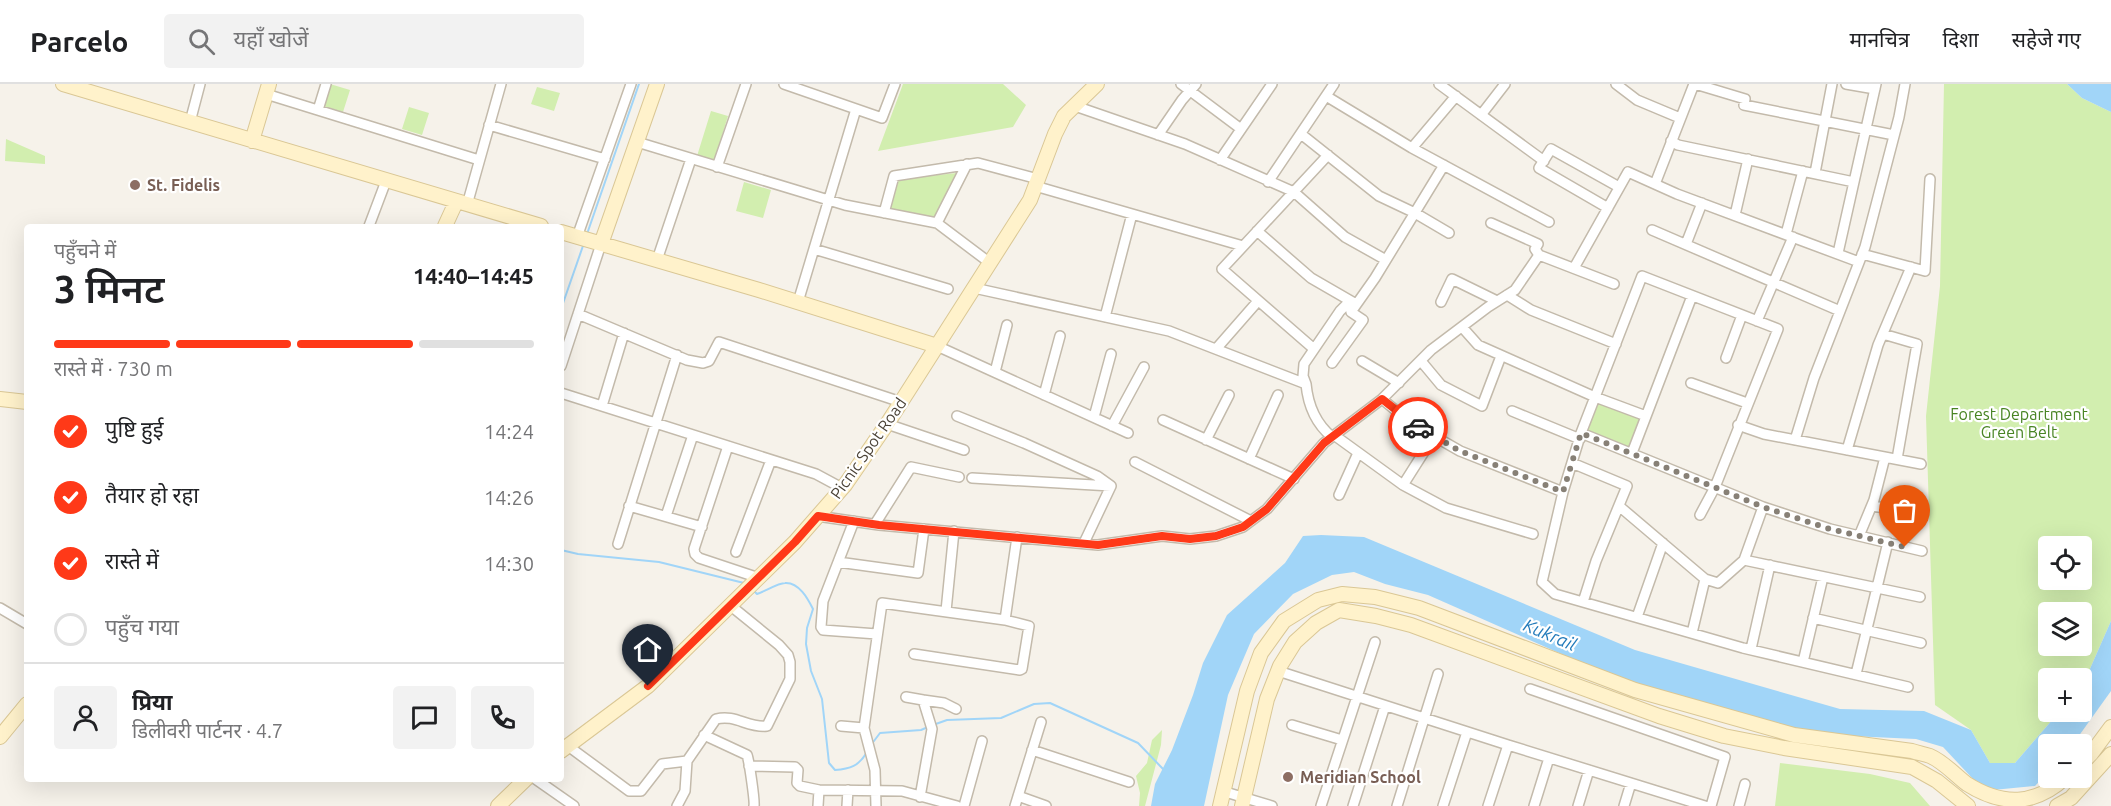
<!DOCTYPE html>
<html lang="hi">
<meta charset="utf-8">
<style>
body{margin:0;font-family:Ubuntu,"Noto Sans Devanagari",sans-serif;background:#f2f2f2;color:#202124;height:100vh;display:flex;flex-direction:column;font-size:22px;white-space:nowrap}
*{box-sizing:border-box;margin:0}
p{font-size:20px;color:#757577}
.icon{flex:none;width:33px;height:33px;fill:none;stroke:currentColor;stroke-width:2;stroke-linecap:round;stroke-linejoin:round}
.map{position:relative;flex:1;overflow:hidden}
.side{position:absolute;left:24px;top:140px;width:540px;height:558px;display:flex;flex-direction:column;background:#fff;border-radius:6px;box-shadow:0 6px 24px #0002}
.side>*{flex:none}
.tools{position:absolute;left:2038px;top:452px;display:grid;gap:12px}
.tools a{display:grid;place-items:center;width:54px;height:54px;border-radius:6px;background:#fff;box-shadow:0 6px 24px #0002;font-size:30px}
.pin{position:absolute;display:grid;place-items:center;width:51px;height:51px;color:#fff;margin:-62px -26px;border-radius:50% 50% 50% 0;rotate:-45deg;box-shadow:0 0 6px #0007}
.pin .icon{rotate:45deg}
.courier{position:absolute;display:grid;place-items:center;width:60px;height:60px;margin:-30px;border:4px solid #ff3918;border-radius:50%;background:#fff;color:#222;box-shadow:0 2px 8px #0007}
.overview em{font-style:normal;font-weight:600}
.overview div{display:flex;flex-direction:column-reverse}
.overview{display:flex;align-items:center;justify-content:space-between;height:102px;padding:0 30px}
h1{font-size:39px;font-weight:600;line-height:45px}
.bar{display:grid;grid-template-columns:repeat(4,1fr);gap:9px 6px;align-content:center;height:72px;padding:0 30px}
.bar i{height:8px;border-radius:4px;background:#e0e0e0}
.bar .on{background:#ff3918}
.bar p{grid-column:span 4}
.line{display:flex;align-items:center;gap:15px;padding:0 30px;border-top:2px solid #e0e0e0}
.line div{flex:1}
.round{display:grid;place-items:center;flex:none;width:63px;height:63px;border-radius:6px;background:#f2f2f2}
ol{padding:0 30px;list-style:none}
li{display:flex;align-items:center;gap:18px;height:66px}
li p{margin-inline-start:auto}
li .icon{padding:6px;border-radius:50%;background:#ff3918;color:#fff;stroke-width:4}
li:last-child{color:#757577}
li i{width:33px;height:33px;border:3px solid #e0e0e0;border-radius:50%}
header{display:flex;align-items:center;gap:36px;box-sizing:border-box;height:84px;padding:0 30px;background:#fff;border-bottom:2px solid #e0e0e0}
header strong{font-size:28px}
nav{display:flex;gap:33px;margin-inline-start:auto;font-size:21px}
.search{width:420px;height:54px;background:#f2f2f2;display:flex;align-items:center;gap:15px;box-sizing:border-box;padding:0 21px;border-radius:6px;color:#757577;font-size:22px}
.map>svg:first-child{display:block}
</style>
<header>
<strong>Parcelo</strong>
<div class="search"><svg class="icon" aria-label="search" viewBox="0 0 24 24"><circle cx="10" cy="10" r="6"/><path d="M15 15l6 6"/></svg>यहाँ खोजें</div>
<nav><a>मानचित्र</a><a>दिशा</a><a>सहेजे गए</a></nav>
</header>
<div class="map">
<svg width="2111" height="722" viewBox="0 0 2111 722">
<rect width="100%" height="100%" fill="#f6f2ea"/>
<path fill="#d2eeaf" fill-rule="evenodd" d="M330 0 350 6 343 28 323 22Z
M903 0H1003L1026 21 1013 43 878 67Z
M1944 0H2067L2082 14 2111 28V537L2082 603V594H2049V627H2060L2015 679H1990L1971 646 1935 621 1926 332 1940 202ZM2049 462H2082V495H2049ZM2049 528H2082V561H2049Z
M537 3 560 9 554 27 531 20Z
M409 23 429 29 422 51 402 45Z
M711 27 728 32 714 78 697 72Z
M6 55 45 72V80L5 77Z
M957 89 935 133 890 126 899 95Z
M744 98 771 106 763 134 736 127Z
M1599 318 1640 334 1629 364 1587 348Z
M1162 646 1161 661 1145 722H1139L1140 709 1136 692 1147 679 1152 656Z
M1780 679 1870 690 1910 699 1930 722H1775Z"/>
<path fill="#a1d5f8" d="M2067 0H2111V28L2082 14Z
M1321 451 1364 453 1635 566 1840 625 1924 627 1971 646 1990 679H2015L2060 627H2082V603L2111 537V607L2073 660H2049V687L2035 702 1993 706 1973 695 1943 663 1916 655 1851 652 1806 647 1718 625 1618 595 1428 511 1385 500 1354 488 1332 491 1293 510 1254 550 1228 611 1204 722H1151L1155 700 1172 666 1193 611 1203 579 1227 531 1285 479 1303 452Z"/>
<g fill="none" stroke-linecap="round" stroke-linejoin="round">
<path stroke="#a1d5f8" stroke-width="2" d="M587 150 639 0
M561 225 584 159
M561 466 578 470 659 478 744 499
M753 506 757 510C764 508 778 499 785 499 799 498 808 515 813 525L807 544 806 560 811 587 822 615 829 679 835 686C850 685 859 682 867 668
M933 641 947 636 1001 634 1034 620 1050 619 1138 659 1164 686
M871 661 880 649 921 646 928 643"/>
<g stroke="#c3baab" stroke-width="12">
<path id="street" d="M784 0 882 34 895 0
M1181 0 1241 45
M1439 0 1544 77
M1616 0 1637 16 1680 34
M1695 0 1745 15 1744 21 1894 51
M1846 0 1875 5
M266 10 479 76
M1326 12 1412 64 1549 138
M1075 22 1185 60 1294 108 1345 153 1386 176
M318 26 326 0
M1481 31 1505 0
M190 38 200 0
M489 41 605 75
M1301 50 1379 112 1415 129 1449 149
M1158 51 1182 16 1196 0
M1671 57 1678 61 1854 98
M637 58 845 121 937 139 990 179
M1412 64 1456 12
M1220 76 1272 0
M717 83 746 0
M1815 89 1832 0
M1268 98 1334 0
M1655 100 1694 0
M1035 102 1243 162
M467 121 501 0
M1608 124 1539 84 1551 65 1619 103
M884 129 894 92 978 79 1038 95
M1735 131 1748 75
M937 139 967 80
M1491 139 1538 160 1535 165 1539 171 1614 200
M369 142 386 97
M1652 146 1840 227
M1257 147 1311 194 1356 220
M1786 150 1803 87
M577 153 631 0
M1686 160 1702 119
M814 165 948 205
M1838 169 1876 0
M1862 170 1925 187 1930 95
M657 176 691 75
M1574 184 1628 88 1677 110 1859 178
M974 204 1169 247 1306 300C1308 321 1315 339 1332 353
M1507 211 1531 226 1616 260
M798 218 856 25
M1441 218 1452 195 1497 217
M578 230 687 276 703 279 709 277 719 258 901 318
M1105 233 1132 130
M1757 237 1793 153
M1462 243 1478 261 1595 313 1646 332
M1883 250 1917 260 1897 375
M937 262 1128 349
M1216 265 1258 217
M1314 265 1222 185 1328 71
M1726 274 1742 231
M1362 277 1399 299
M1421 277 1441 301 1482 322 1501 272
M1332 279 1363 236 1351 228 1375 194 1444 81
M561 282 601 160
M995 288 1007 241
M1691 299 1747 319
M1306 300 1303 292 1304 280 1340 227 1346 221 1352 226
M561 309 816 390 842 404
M1044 311 1060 252
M1382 315 1411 339 1460 367 1563 408
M602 322 624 249
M1512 327 1580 355
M957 332 1024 359 1097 392 1111 402
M1094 333 1111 270
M1163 336 1294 395
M887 340 964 366
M1738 341 1764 350 1921 380
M1112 342 1144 283
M1581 349 1763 423 1830 445 1922 467
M1334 351 1403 401 1446 424 1533 450
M1206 356 1229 311
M1795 356 1814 294 1865 163 1899 33 1905 0
M728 362 694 465 695 470 699 474 759 494
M1847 366 1878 261 1911 183
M1632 369 1692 212
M1249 375 1278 311
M1135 378 1251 437
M1572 379 1627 402 1596 477 1583 518
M972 394 1111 402
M1403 401 1434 352
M1339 411 1358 369
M629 422 702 443
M1619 422 1705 495 1718 499 1744 476 1763 423
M1872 422 1919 429
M1700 431 1715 403 1778 245 1642 192 1581 349 1563 408 1542 498 1555 510 1743 564 1908 603
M666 432 693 351
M817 432 879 441 1098 461 1162 452 1190 455 1216 452 1243 443 1267 425 1324 359 1382 315 1431 266 1488 223 1515 206 1539 171
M854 437 823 517 821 543 823 546 877 550
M875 440 911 383 959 393
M1859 452 1874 416 1885 373
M1084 459 1111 402
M618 460 677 271
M736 468 771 376
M1744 476 1920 513
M838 478 918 489 924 445
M0 524 27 540
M946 527 954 447
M1637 533 1663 459
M1813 534 1921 559
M1005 536 1017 453
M1692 549 1705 495
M1751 565 1770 481
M1803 578 1823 493
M1278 587 1508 661 1705 722
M1856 590 1888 458
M1530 605 1725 673 1711 722
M906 613 923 616 932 645 920 713
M923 616 944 619 956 625
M1292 641 1342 656
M841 642 864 644
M704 651 747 671C749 676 755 717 754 722
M568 662 629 707H641L662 680 687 677
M1032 666 1129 698
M749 682 795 683 798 686 797 699 800 702 819 706 902 707 957 722
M534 694 574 722
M1222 707 1272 722
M1018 712 1046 722
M677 722 685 707 687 677 716 635C736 630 747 644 767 642L790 595V578L788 571 779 561 731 522
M818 722 819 706
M847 722 848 706
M876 722 875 686 864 644 882 519 1005 536 1029 542 1022 585 1020 586 914 570
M964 722 982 657
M1015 722 1041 638
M1321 722 1375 558
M1353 722 1385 622
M1397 722 1438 590
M1443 722 1467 648
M1488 722 1508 661
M1534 722 1549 674
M1578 722 1589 686
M1624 722 1631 699
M1739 722 1745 700"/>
</g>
<g stroke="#dac795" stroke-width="16">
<path id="secondary" d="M63 0 541 142
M252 57 269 0
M445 142 456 118
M561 148 759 206 937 262
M601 160 657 0
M0 315 27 318
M0 653 27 620
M561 667 648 602 795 458 845 401 889 337 1030 116 1055 50 1064 32 1097 0
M2082 679 2091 670 2111 643
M498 722 527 694
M1220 722 1247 607 1261 569 1284 537 1318 516 1342 510 1375 513 1419 524 1635 606 1794 651 1912 667C1918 669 1924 670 1930 672 1944 678 1955 691 1967 700 2002 722 2035 722 2066 693
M1242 722 1267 615 1280 582 1295 558 1316 539 1339 526 1376 532 1411 541 1659 632 1724 652 1784 664 1912 683 1937 697 1968 722
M2057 722 2071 714 2111 670"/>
</g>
<use href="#street" stroke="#fff" stroke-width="9"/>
<use href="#secondary" stroke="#fff2cb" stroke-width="14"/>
</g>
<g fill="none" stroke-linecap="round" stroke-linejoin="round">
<path stroke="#878076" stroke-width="6" stroke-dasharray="0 10.8" d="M1418 343 1460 367 1563 408 1581 349 1763 423 1830 445 1905 463"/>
<path stroke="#ff3918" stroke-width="8" d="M648 602 795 458 818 432 879 441 1098 461 1162 452 1190 455 1216 452 1243 443 1267 425 1324 359 1382 315 1418 343"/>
</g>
<g fill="#8d6e63" stroke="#fff" stroke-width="2">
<circle cx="135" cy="101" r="6"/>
<circle cx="1288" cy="693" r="6"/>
</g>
<g text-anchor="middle" stroke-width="4.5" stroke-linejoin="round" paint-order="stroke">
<g font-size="16" font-weight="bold" fill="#785e54" stroke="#fff" text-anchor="start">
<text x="147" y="107">St. Fidelis</text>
<text x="1300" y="699">Meridian School</text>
</g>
<g font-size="16" fill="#488423" stroke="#fff">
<text x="2019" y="336">Forest Department<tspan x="2019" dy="18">Green Belt</tspan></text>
</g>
<g font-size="16" fill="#4b4337" stroke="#fff">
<text transform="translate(868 364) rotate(-55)" y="6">Picnic Spot Road</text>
</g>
<g font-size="18" font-style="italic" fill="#237bba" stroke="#fff">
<text transform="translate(1550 551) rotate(23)" y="6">Kukrail</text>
</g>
</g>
</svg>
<div class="tools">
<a><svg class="icon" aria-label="locate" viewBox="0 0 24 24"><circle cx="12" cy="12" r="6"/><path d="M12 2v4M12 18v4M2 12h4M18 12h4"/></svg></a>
<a><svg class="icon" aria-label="layers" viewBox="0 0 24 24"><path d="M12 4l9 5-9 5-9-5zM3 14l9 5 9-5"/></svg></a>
<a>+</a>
<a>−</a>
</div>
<div class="pin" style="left:1905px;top:463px;background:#ea580c"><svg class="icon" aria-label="bag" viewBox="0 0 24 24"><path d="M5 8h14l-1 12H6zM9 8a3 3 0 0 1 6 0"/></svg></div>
<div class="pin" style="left:648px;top:602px;background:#1f2937"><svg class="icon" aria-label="home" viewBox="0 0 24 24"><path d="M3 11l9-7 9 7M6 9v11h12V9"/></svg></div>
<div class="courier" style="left:1418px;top:343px"><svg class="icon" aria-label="car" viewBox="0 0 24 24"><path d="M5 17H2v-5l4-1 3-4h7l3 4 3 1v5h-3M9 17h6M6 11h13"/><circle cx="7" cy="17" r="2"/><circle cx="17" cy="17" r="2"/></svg></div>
<section class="side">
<div class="overview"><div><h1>3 मिनट</h1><p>पहुँचने में</p></div><em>14:40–14:45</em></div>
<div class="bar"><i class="on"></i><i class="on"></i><i class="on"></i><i></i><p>रास्ते में · 730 m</p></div>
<ol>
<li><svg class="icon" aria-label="check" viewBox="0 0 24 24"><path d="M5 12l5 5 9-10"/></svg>पुष्टि हुई<p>14:24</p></li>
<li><svg class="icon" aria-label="check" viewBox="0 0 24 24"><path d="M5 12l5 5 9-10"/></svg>तैयार हो रहा<p>14:26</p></li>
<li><svg class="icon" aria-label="check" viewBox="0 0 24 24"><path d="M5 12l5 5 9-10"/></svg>रास्ते में<p>14:30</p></li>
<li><i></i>पहुँच गया</li>
</ol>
<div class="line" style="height:108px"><a class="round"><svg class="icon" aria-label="person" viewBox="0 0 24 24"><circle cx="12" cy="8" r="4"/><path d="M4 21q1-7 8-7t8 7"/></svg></a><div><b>प्रिया</b><p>डिलीवरी पार्टनर · 4.7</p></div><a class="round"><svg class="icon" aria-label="chat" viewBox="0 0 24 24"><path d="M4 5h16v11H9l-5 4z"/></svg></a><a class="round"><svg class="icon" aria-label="phone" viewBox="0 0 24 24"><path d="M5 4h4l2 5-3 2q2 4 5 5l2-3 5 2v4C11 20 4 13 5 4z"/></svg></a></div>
</section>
</div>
